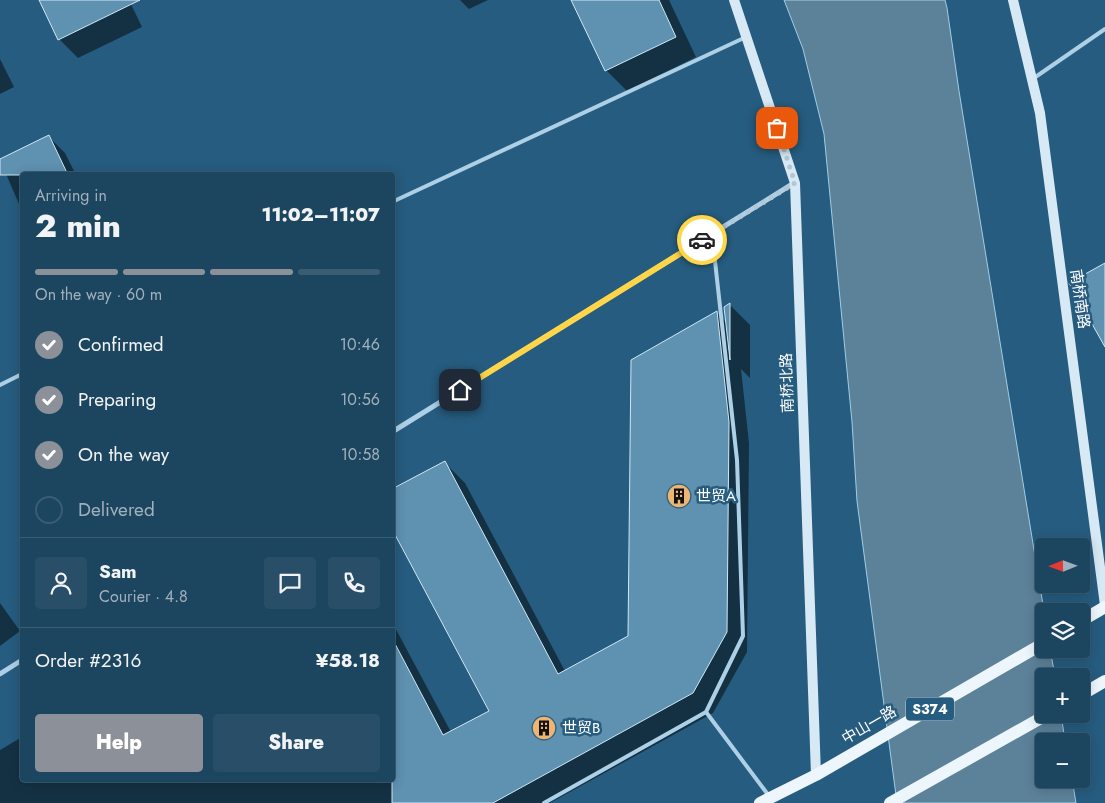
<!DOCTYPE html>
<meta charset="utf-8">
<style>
body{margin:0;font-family:Jost,"Noto Sans SC",sans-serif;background:#294f68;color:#f1f3f6;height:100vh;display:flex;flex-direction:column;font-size:19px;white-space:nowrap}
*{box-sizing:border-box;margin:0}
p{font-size:16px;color:#a0b1bd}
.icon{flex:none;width:28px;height:28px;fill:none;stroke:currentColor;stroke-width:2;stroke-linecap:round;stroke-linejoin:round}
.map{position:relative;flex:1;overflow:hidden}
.details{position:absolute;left:20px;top:172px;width:375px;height:610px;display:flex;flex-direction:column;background:#1c455f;border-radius:5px;box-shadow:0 2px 12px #0003,0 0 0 1px #3a5d74}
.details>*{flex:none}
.needle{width:32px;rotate:269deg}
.fabs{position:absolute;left:1035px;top:538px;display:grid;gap:10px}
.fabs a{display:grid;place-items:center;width:55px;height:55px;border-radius:5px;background:#1c455f;box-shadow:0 2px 12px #0003,0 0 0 1px #3a5d74;font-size:25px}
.pin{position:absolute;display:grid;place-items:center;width:42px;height:42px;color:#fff;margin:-21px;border-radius:10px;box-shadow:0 2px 8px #0006}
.courier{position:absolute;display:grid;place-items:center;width:50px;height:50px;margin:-25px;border:4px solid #ffd54a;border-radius:50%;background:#fff;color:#222;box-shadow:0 1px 6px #0007}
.headline em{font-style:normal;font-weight:800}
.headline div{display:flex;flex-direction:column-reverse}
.headline{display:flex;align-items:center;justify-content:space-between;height:85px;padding:0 15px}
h1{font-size:32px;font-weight:800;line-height:38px}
.bar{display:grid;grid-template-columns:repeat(4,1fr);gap:8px 5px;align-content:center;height:60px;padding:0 15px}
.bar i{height:6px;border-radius:4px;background:#3a5d74}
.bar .active{background:#8c9099}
.bar p{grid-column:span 4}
.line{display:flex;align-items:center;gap:12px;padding:0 15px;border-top:1px solid #3a5d74}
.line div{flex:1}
.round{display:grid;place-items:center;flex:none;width:52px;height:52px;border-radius:5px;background:#294f68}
ol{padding:0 15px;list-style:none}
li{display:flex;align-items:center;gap:15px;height:55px}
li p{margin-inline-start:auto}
li .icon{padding:5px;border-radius:50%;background:#8c9099;color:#fff;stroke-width:4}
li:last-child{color:#a0b1bd}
li i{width:28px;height:28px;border:2px solid #3a5d74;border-radius:50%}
.button{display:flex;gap:10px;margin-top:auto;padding:10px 15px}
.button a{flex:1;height:58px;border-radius:5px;background:#8c9099;color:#fff;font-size:20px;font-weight:800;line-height:58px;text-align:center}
.button a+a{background:#294f68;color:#f1f3f6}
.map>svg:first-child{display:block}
</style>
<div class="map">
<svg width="1105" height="803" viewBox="0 0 1105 803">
<rect width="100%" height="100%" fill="#265c7f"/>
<path fill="#5c829a" stroke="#a1cde6" d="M784 0H945L947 8 959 91 1044 611V649H1050L1055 676H1044V714H1061L1065 741H1044V779H1072L1076 803H897L857 501 852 422 824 134 803 49Z"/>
<path fill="#0007" d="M40 0H129L142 27 78 58 59 39Z
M460 0H488L469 9Z
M573 0H669L696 57 627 91 606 70Z
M0 59 14 87 0 94Z
M49 137 65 153 76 175H22V211L0 160Z
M730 305 750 325V378L741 369 749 443 747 652 713 713 550 803H0V750L22 737V780H392V622L451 732 490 711 445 463 465 483 565 671 629 637 716 312 727 323 725 307Z
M0 603 20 631 0 646Z"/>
<path fill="#5f91b0" stroke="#d0e7f5" d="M39 0H140L58 40Z
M571 0H659L676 37 605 71Z
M49 135 68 175H0V159Z
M1105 263V347L1069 283Z
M730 303V360L724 307Z
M717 311 729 422 727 632 693 693 493 803H392V638L443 735 489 711 392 529V489L445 461 558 674 628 636 631 360Z"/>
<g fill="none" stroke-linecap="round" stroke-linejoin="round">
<path stroke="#add0e6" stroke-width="4" d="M1034 78 1105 29
M392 202 746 37
M0 385 22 374
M706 712 743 636 737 460 712 234
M544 803 706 712 769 796"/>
<path stroke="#add0e6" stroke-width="5" d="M392 432 794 183
M0 674 22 660"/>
<path stroke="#d6e9f5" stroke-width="10" d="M734 0 795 183 816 775
M1013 0 1040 113 1105 605"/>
<path stroke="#eef6fd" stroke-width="12" d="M1081 621 1105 607
M1081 695 1105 681
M760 803 816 775 1044 643
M890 803 1048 714"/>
</g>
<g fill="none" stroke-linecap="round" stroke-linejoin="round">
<path stroke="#b3c6d2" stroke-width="5" stroke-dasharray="0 9" d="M702 240 795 183 777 128"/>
<path stroke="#ffd54a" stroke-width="6" d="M460 390 702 240"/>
</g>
<defs>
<g id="building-disc" transform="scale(1.25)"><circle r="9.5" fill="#eeb572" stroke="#265c7f"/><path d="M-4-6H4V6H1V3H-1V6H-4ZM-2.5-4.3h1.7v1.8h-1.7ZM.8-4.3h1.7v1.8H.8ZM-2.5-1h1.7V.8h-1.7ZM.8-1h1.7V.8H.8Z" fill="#111"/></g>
</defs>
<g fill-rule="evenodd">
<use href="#building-disc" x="679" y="496"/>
<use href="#building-disc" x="544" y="728"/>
</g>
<g text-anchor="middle" stroke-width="5" stroke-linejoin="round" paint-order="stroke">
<rect fill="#265c7f" stroke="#beced9" stroke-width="1" x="906" y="697.5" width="48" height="23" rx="4"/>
<g font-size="14" font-weight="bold" fill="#fff">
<text x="930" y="714">S374</text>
</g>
<g font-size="15" fill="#fff" stroke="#265c7f">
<text transform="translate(1080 299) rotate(82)" y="5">南桥南路</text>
<text transform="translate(787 383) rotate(-92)" y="5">南桥北路</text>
<text transform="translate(869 725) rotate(-30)" y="5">中山一路</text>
</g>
<g font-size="15" fill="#fff" stroke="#265c7f" text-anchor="start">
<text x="696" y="501">世贸A</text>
<text x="562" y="733">世贸B</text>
</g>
</g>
</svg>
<div class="fabs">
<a><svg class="needle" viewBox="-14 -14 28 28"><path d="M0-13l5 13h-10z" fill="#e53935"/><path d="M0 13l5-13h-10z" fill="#a0b1bd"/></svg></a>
<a><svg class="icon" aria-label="layers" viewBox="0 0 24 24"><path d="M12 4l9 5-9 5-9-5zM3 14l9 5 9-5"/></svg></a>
<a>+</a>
<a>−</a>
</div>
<div class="pin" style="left:777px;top:128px;background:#ea580c"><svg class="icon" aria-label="bag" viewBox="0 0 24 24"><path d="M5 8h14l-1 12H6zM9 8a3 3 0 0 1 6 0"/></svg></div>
<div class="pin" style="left:460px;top:390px;background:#1f2937"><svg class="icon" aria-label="home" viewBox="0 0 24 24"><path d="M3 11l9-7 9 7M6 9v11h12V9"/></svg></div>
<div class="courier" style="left:702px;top:240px"><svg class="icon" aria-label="car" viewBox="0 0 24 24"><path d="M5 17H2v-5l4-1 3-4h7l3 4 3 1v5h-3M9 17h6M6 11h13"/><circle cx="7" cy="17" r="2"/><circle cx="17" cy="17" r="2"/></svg></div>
<section class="details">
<div class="headline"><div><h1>2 min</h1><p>Arriving in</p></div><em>11:02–11:07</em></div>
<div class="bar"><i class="active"></i><i class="active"></i><i class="active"></i><i></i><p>On the way · 60 m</p></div>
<ol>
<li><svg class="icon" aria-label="check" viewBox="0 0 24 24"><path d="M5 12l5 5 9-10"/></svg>Confirmed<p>10:46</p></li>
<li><svg class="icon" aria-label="check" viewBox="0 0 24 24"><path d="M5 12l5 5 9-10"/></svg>Preparing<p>10:56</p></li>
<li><svg class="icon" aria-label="check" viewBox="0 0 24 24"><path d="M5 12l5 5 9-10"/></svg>On the way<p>10:58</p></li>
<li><i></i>Delivered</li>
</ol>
<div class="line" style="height:90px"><a class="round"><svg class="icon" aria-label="person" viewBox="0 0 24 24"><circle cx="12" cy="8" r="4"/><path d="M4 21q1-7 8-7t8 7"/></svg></a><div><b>Sam</b><p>Courier · 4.8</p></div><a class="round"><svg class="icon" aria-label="chat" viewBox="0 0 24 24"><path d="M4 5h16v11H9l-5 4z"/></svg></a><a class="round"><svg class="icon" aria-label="phone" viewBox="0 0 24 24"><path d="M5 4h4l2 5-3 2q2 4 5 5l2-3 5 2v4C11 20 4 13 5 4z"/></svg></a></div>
<div class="line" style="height:65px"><div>Order #2316</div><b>¥58.18</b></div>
<div class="button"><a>Help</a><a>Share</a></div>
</section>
</div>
